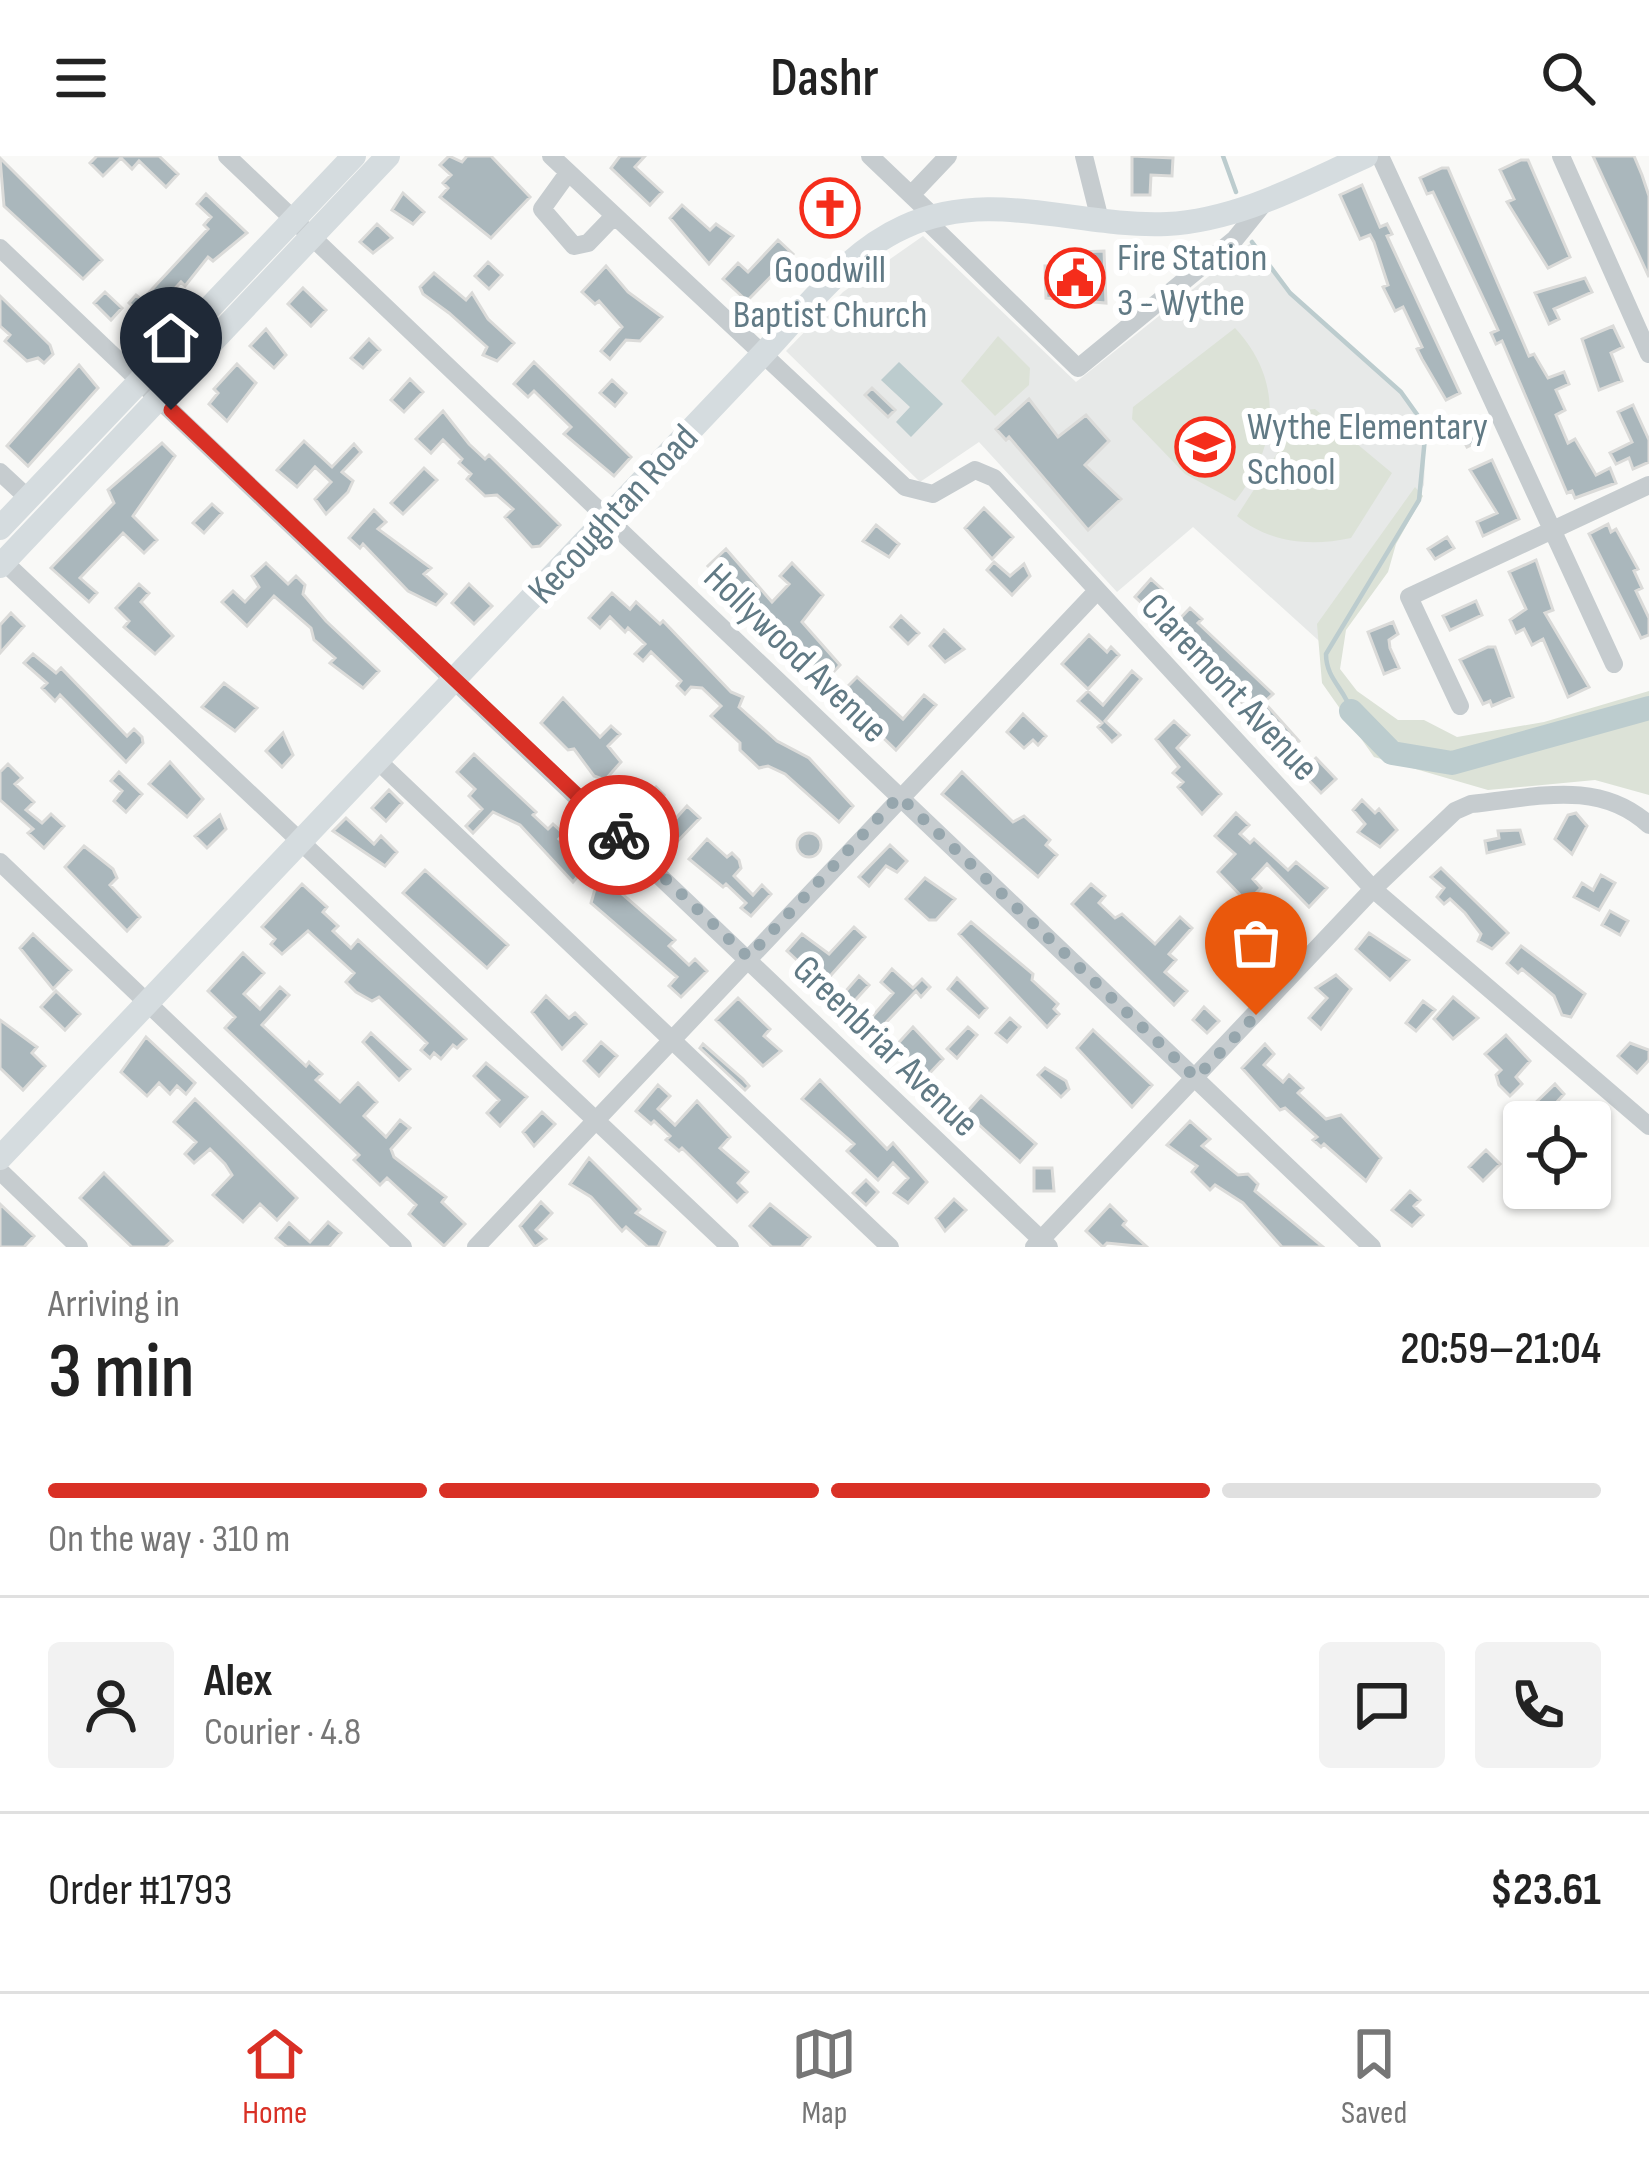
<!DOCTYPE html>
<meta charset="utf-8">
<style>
body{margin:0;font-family:"Sofia Sans Condensed",sans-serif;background:#f2f2f2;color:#222;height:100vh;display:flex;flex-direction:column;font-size:45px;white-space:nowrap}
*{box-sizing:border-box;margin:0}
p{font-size:39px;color:#767676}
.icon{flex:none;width:66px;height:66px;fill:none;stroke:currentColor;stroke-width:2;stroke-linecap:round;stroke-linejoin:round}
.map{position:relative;height:1091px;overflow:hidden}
.panel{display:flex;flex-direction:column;background:#fff;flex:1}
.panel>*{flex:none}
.fabs{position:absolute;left:1503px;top:945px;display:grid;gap:24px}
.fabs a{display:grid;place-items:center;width:108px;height:108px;border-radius:12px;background:#fff;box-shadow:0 3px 9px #0004;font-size:60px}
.pin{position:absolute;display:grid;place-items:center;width:102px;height:102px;color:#fff;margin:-123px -51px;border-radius:50% 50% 50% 0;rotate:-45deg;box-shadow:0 0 12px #0007}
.pin .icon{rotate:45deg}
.courier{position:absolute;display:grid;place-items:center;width:120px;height:120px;margin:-60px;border:9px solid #d93025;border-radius:50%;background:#fff;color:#222;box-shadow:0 3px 15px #0007}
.headline em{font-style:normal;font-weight:600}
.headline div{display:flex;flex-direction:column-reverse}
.headline{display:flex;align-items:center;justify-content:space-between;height:204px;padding:0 48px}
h1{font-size:78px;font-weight:600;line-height:90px}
.bar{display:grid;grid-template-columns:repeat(4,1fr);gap:18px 12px;align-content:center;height:144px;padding:0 48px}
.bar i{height:15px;border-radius:9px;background:#e0e0e0}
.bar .on{background:#d93025}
.bar p{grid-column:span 4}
.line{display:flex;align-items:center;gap:30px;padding:0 48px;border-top:3px solid #e0e0e0}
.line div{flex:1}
.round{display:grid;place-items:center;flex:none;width:126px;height:126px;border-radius:12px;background:#f2f2f2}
header{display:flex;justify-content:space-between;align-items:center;height:156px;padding:0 48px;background:#fff;font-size:54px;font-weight:600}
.tab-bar{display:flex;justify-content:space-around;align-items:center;height:168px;border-top:3px solid #e0e0e0;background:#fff;font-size:33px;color:#767676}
.tab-bar a{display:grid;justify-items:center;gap:6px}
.tab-bar .on{color:#d93025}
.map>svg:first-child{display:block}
</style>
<header><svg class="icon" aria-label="menu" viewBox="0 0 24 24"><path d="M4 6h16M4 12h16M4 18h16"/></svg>Dashr<svg class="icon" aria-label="search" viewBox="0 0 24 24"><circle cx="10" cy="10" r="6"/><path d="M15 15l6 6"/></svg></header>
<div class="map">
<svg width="1649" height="1091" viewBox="0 0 1649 1091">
<rect width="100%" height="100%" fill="#f9f9f7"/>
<path fill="#e7e9e8" d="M923 80 1076 226 1252 86 1306 154 1401 236 1426 271 1424 329 1328 493 1193 371 1117 436 979 286 920 326 786 195 843 136Z"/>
<path fill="#dce2d7" d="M1235 172C1285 225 1278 292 1235 345L1185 318 1132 263 1133 251Z
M998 180 1030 212 1029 229 995 260 961 225Z
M1315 253 1392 317 1351 382C1310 391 1269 387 1237 360L1305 254Z
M1415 331 1423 340 1396 388 1388 416 1346 474 1340 513 1357 535 1398 564H1424L1457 581 1544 566 1649 535V639L1595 624 1488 634 1374 601 1322 527 1317 468Z"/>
<path fill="#bcccce" d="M899 206 943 248 911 281 896 266 910 251 881 224Z"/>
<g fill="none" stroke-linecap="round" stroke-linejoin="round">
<path stroke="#bcccce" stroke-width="4.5" d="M1223 0 1236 36
M1252 86 1290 137 1401 236 1426 271 1419 344 1326 498C1326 523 1345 533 1351 555"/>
<path stroke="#bcccce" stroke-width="24" d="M1351 555 1392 597 1452 607 1649 552"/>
</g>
<path fill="#aab7bc" stroke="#dbdbd9" stroke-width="3" d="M97 0H159L178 18 166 31 139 5 132 13 121 2 103 20 90 7Z
M449 0 462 6 467 0H491L530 41 491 82 440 41 448 32 443 27 451 19 440 9Z
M620 0H645L635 11 662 36 650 49 611 12Z
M1132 0 1173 2 1172 20 1151 19 1150 39H1132Z
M1593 0H1634L1642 19 1649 40V121Z
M0 2 102 104 83 123 4 50Z
M1521 4H1528L1570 101 1548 112 1507 46 1514 43 1500 14Z
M1442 12H1448L1529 200 1534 198 1548 222 1564 216 1569 228 1556 234 1565 254 1556 259 1568 287 1575 283 1596 319 1610 312 1616 327 1575 342 1572 335 1567 337 1502 185 1496 188 1491 177 1498 174 1486 148 1433 36 1427 38 1420 22Z
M1362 29 1380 71 1387 68 1392 78 1387 80 1460 237 1446 244 1422 203 1417 193 1422 191 1403 151 1395 155 1383 131 1388 129 1374 86 1370 79 1360 83 1340 39Z
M831 30 845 33 854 48 827 76 806 56Z
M403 37 424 56 413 68 392 54Z
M206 38 247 77 213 105 208 101 185 130 181 126 165 143 171 149 160 161 156 157 148 165 129 147 136 139 142 144 208 73 204 69 211 61 197 48Z
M682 49 710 74 716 68 733 80 709 108 670 62Z
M377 68 392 82 373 97 360 86Z
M778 84 793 98 747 145 723 123 738 107 748 116Z
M1104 95 1106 147 1046 142 1045 110 1078 109V96Z
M488 106 502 119 489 133 475 120Z
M606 110 628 136 662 161 640 185 626 184 610 203 601 195 622 171 599 145 595 148 582 136Z
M434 117 466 144 472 137 488 163 514 187 497 205 483 199 487 191 449 157 423 138 420 131Z
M1585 122 1592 136 1554 153 1559 163 1549 168 1535 137Z
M303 132 326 154 311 170 288 148Z
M105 136 122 152 111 164 94 147Z
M0 140 50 189 53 198 44 207 38 202 27 205 5 185 10 179 0 170Z
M1613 170 1623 191 1611 197 1622 225 1599 234 1582 183Z
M266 173 286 199 274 212 250 190Z
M369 183 380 194 363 212 351 202Z
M534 206 631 301 614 320 564 278 571 271 534 235 528 241 514 228Z
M237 208 256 227 227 265 209 248 218 237 214 233Z
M79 209 98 232 28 310 7 290Z
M410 223 423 236 404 256 391 244Z
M612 224 626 237 615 250 600 237Z
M872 232 895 254 888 261 865 239Z
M1029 243 1058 281 1086 259 1109 285 1085 309 1121 343 1088 374 1009 281 1006 284 996 273Z
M1633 249 1649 284V306L1633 313 1629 302 1616 308 1610 297 1632 286 1618 256Z
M443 255 469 288 485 303 489 299 560 369 540 390 532 391 505 361 513 353 497 339 485 340 467 323 471 318 459 307 462 303 443 284 431 297 416 283Z
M1473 267 1481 284 1467 291 1458 274Z
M304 285 332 311 354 288 361 296 342 316 353 325 348 336 326 358 315 343 331 326 315 311 297 331 277 314Z
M162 287 175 300 133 360 157 384 144 397 123 377 80 422 97 437 89 446 51 412 114 347 108 334Z
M1492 304 1519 363 1483 380 1477 366 1497 357 1470 314Z
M424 312 437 324 403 358 391 347Z
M212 348 222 357 204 377 193 367Z
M984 352 1013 381 992 403 965 372Z
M374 354 386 366 378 373 431 412 424 418 446 438 436 449 408 435 363 388 360 392 349 382Z
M1608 368 1611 376 1616 373 1638 413 1634 415 1642 432 1636 435 1649 462V479L1641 482 1589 378Z
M876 369 899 388 889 401 863 385Z
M1447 381 1454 392 1435 403 1428 393Z
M726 393 772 446 789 428 780 420 792 407 823 439 802 466 840 509 822 528V519L780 483 784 479 708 410Z
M1536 404 1553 454 1545 457 1589 531 1568 541 1543 483 1532 489 1524 473 1516 477 1510 464 1526 453 1509 416Z
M994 406 1010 420 1024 408 1030 420 1012 439 987 414Z
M266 407 288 428 296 420 305 429 303 438 326 465 379 515 363 532 330 507 335 502 314 484 311 472 274 440 247 470 222 446 233 435 245 446 259 431 252 420Z
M1151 423 1162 433 1146 451 1135 441Z
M139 428 149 437 141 446 173 480 155 498 124 471 129 465 116 452Z
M469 428 492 450 474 468 452 447Z
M612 437 630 453 636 446 660 468 663 465 731 536 743 541 739 551 777 585 809 602 853 650 839 666 785 618 768 610 759 612 740 594V587L711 560 721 550 702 532 691 531 685 538 677 530 681 525 651 496 643 505 635 498 645 488 628 472 625 476 610 461 600 472 589 462Z
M1476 445 1482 459 1450 474 1443 460Z
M1190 452 1202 463 1198 467 1273 538 1264 546 1299 585 1284 598 1225 526 1221 530 1167 476Z
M11 457 24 470 0 497V469Z
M901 460 919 477 908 488 891 471Z
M1393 466 1398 478 1389 484 1390 492 1399 512 1384 518 1368 476Z
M944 474 964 493 945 506 930 490Z
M1089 479 1107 496 1111 491 1119 499 1088 533 1062 508Z
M1488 491H1495L1513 541 1492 550 1490 545 1483 548 1460 504Z
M33 498 56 517 61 512 127 580 134 573 142 581 143 587 126 606 60 539 55 545 42 532 47 527 24 507Z
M1132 515 1141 523 1105 565 1120 579 1112 586 1098 571 1102 567 1078 545 1088 535 1103 549Z
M857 521 903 563 924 539 936 549 896 594 846 546 842 536Z
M224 527 257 552 235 575 202 551Z
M563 542 600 581 611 570 620 578 608 590 621 606 605 624 594 620 574 593 568 594 541 567Z
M1023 558 1046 580 1038 589 1033 584 1024 592 1007 576Z
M1174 565 1189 579 1177 592 1221 638 1202 658 1178 631 1183 626 1173 617 1179 611 1156 583Z
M283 577 293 599 282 611 266 595Z
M474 598 536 656 533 659 548 673 553 668 564 678 559 683 675 784 669 790 689 809 695 803 707 815 681 841 669 830 677 821 591 747 595 733 580 718 573 726 520 669 493 656 473 677 466 670 482 653 469 640 475 633 457 616Z
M1316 602 1336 623 1321 637 1301 616Z
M170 606 203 643 187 661 149 628Z
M8 608 22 622 15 628 34 646 26 654 42 667 51 658 64 670 44 692 28 677 33 673 0 644V616Z
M119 616 142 638 126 656 114 645 122 635 111 625Z
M962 616 1013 666 1024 660 1050 684 1046 689 1057 699 1038 721 942 638Z
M656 631 664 639 644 660 632 650Z
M389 634 402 647 386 665 372 652Z
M1362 644 1375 657 1379 653 1397 674 1380 691 1358 676 1365 668 1353 654Z
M687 650 700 662 674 689 662 678Z
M1236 657 1249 669 1240 678 1250 687 1254 683 1288 714 1296 706 1327 732 1309 751 1267 708 1253 723 1261 732 1247 746 1218 716 1235 698 1215 680Z
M1576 657 1587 670 1572 698 1555 683 1568 659Z
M220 659 226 673 207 692 195 680Z
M346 662 374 688 381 680 397 696 385 710 333 675Z
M1520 674 1524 688 1487 697 1485 685 1499 682 1498 675Z
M797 689a12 12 0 1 1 24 0a12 12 0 1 1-24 0Z
M707 683 727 701 732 697 739 704 741 712 734 720 753 739 762 729 771 738 751 760 741 752 746 747 726 728 723 731 689 703Z
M890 689 907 705 897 716 886 710 869 730 859 721Z
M84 690 113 713 117 722 110 729 140 761 127 775 65 711Z
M1441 712 1508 777 1492 793 1478 785 1481 778 1465 757 1450 743 1444 748 1437 741 1444 732 1431 721Z
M425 714 508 789 487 812 403 737Z
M1601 719 1615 727 1599 754 1574 741 1582 727 1593 734Z
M925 722 955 743 936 764H929L906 743Z
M302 728 327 751 323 756 338 770 333 775 351 792 358 784 466 883 457 892 453 889 441 903 434 897 430 902 421 894 427 887 379 841 372 845 356 836 346 826 354 817 308 775 282 798 271 788 275 783 262 771Z
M1091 728 1105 740 1099 747 1115 762 1122 758 1155 788 1180 761 1192 772 1169 798 1176 804 1165 816 1187 835 1174 849 1072 748Z
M1610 755 1628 765 1620 779 1602 769Z
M971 766 1033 818 1032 824 1058 848 1054 853 1059 858 1047 871 959 778Z
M854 771 865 781 823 828 787 795 802 778 829 798Z
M1251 776 1267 790 1241 818 1250 826 1242 834 1219 815Z
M1369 777 1409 804 1390 824 1356 793Z
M33 778 71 814 53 833 20 792Z
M1521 790 1585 838 1571 861 1562 859 1554 840 1522 813 1518 817 1507 807Z
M243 797 264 817 244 838 260 853 280 831 289 839 262 869 306 910 309 906 322 918 316 924 340 946 358 927 377 946 364 960 386 981 400 964 410 972 391 993 394 1001 446 1041 442 1046 465 1068 444 1090 409 1058 416 1049 387 1022 380 1029 354 1004 359 999 225 872 235 861 208 835Z
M892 813 913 832 922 823 930 831 921 841 916 835 875 878 865 869 893 837 881 826Z
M1336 819 1351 833 1321 873 1309 862 1327 842 1316 832Z
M859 820 869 829 848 852 839 843Z
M957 822 987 852 979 861 948 833Z
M56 835 80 858 65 874 41 851Z
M546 840 569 862 575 857 586 868 562 893 532 856Z
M1453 841 1478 862 1453 883 1434 863Z
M738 842 770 873 764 880 781 895 763 910 716 864Z
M1423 845 1435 854 1416 875 1406 867Z
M1204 851 1219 865 1207 877 1193 864Z
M1010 862 1020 871 1007 886 996 877Z
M0 864 37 891 32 897 45 910 23 934 0 912Z
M913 871 943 903 927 920 892 894Z
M968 871 977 879 957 902 947 893Z
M1093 874 1152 929 1132 951 1077 892Z
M371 877 410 913 399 924 363 886Z
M1506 879 1530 905 1516 921 1522 928 1510 940 1499 929 1496 919 1501 914 1485 898Z
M146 881 195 927 186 938 177 930 170 938 159 927 147 940 121 916Z
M601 886 617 900 599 920 584 905Z
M1630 887 1649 894V904L1637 917 1618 900Z
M703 888 743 923 749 930 745 934 700 892Z
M1265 888 1274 898 1264 909 1283 926 1289 919 1303 932 1298 937 1326 963 1341 959 1381 1002 1366 1025 1324 988 1321 991 1313 984 1317 981 1285 952 1280 954 1242 912Z
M486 907 527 941 500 970 487 957 499 944 474 920Z
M1045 912 1066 925 1069 933 1061 941 1038 919Z
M820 924 887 993 893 987 927 1026 908 1047 894 1037 908 1022 893 1007 878 1024 847 995 854 988 802 943Z
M1555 928 1564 938 1539 966 1528 954Z
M658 929 670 940 658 953 675 969 697 945 730 981 720 992 748 1016 738 1027 747 1036 737 1046 682 992 679 995 666 984 670 980 654 965 651 968 636 955Z
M981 940 1036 988 1020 1006 966 957Z
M195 943 297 1042 277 1064 260 1048 243 1066 213 1039 232 1019 225 1008 210 993 194 1007 185 998 196 986 174 966Z
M542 956 555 968 534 990 523 976Z
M1190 965 1210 983 1202 990 1238 1019 1248 1018 1258 1028 1255 1035 1323 1091H1282L1243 1047 1215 1029 1210 1034 1192 1016 1197 1010 1167 989Z
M1486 994 1500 1008 1483 1025 1469 1011Z
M589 1002 640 1053 636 1057 665 1076 658 1091H648L626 1071 622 1075 591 1041 570 1028Z
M1034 1012H1052L1054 1035H1034Z
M104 1017 172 1085 165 1091H132L80 1042Z
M866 1024 878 1036 866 1049 853 1037Z
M1410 1035 1420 1044 1414 1050 1423 1059 1412 1070 1392 1054Z
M954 1043 966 1054 945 1075 936 1062Z
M541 1046 552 1057 536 1074 546 1083 535 1091 520 1070Z
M0 1048 34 1080 24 1091H0Z
M770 1048 810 1081 801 1091H772L750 1070Z
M1110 1049 1126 1065 1123 1069 1147 1091 1107 1087 1103 1091 1086 1075Z
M328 1066 341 1077 329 1091H287L276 1082 289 1067 310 1086Z"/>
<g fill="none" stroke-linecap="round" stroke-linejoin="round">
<path stroke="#c6cccf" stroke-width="18" d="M227 0 1372 1091
M551 0 905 331 933 338 975 314 994 322 1373 733 1649 970
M870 0 933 60
M1084 0 1100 64
M1380 0 1614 508
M1561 0 1649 198
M568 17 542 53 574 90 588 87 614 60
M911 39 948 0
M925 63 1078 212 1235 83 1264 47
M0 92 1049 1091
M0 316 28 342
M0 402 730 1091
M1460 550 1409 441 1649 329
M378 605 890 1091
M0 706 403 1091
M0 1015 79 1091
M476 1091 1097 435
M1034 1091 1373 733 1455 655 1471 648C1534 642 1598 622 1649 669"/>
<path stroke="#d5dcdf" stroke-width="24" d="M0 372 354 0
M0 410 388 0
M0 1002 761 200C804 155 846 97 904 71 991 31 1077 72 1167 68 1239 64 1301 29 1366 0"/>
</g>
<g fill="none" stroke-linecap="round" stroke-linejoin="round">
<path stroke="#96a6ad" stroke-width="12" stroke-dasharray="0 21.6" d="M619 679 748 801 899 640 1196 922 1256 859"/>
<path stroke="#d93025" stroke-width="15" d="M171 254 619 679"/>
</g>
<defs>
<g id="church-ring" transform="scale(3)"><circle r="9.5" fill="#fff" stroke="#f52d1b" stroke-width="1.5"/><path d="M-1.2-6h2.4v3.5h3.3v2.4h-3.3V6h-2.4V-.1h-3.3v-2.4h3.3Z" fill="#f52d1b"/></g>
<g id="civic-ring" transform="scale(3)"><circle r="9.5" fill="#fff" stroke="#f52d1b" stroke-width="1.5"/><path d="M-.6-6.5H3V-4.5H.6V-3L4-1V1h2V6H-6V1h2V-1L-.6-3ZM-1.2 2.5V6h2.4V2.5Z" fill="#f52d1b"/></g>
<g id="school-ring" transform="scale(3)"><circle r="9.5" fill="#fff" stroke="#f52d1b" stroke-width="1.5"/><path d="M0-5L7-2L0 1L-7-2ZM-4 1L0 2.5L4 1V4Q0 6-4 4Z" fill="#f52d1b"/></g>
</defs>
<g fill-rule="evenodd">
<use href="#church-ring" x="830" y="52"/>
<use href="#civic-ring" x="1075" y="122"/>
<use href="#school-ring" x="1205" y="291"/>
</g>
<g text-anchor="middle" stroke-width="12" stroke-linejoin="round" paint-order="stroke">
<g font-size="39" fill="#617a85" stroke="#fff" text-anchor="start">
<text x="1117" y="114">Fire Station<tspan x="1117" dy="45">3 - Wythe</tspan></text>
<text x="830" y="126" text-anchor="middle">Goodwill<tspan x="830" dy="45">Baptist Church</tspan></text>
<text x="1247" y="283">Wythe Elementary<tspan x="1247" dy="45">School</tspan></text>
</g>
<g font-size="39" fill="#617a85" stroke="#fff">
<text transform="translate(612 357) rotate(-47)" y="14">Kecoughtan Road</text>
<text transform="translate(797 496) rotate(44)" y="14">Hollywood Avenue</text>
<text transform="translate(1231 530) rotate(47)" y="14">Claremont Avenue</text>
<text transform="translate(887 889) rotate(44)" y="14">Greenbriar Avenue</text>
</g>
</g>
</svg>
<div class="fabs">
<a><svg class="icon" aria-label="locate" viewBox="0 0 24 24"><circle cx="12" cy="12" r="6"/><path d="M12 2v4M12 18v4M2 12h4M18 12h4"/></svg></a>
</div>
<div class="pin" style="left:1256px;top:859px;background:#ea580c"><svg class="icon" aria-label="bag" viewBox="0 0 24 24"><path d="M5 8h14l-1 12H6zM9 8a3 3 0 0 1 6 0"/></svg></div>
<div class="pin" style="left:171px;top:254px;background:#1f2937"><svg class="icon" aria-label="home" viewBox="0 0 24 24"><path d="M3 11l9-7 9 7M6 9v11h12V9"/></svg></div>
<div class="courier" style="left:619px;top:679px"><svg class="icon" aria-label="bike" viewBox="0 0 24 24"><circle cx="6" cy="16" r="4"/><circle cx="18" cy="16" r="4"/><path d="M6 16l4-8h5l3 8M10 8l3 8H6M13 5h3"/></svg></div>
</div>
<section class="panel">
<div class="headline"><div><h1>3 min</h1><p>Arriving in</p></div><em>20:59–21:04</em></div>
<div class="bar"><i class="on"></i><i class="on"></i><i class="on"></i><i></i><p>On the way · 310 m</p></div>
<div class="line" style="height:216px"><a class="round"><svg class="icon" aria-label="person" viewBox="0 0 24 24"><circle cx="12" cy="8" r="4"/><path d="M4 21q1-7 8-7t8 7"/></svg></a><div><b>Alex</b><p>Courier · 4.8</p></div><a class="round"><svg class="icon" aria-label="chat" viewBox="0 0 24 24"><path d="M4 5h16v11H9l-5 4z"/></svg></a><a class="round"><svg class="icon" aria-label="phone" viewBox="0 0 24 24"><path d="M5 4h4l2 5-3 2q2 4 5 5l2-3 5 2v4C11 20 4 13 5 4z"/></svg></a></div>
<div class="line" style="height:156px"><div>Order #1793</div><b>$23.61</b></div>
</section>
<nav class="tab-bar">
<a class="on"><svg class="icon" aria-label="home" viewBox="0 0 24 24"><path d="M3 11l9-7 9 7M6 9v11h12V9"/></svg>Home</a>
<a><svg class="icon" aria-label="map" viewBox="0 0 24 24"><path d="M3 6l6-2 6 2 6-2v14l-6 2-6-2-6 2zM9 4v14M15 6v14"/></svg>Map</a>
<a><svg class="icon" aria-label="saved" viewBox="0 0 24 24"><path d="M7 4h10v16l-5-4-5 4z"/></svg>Saved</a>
</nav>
